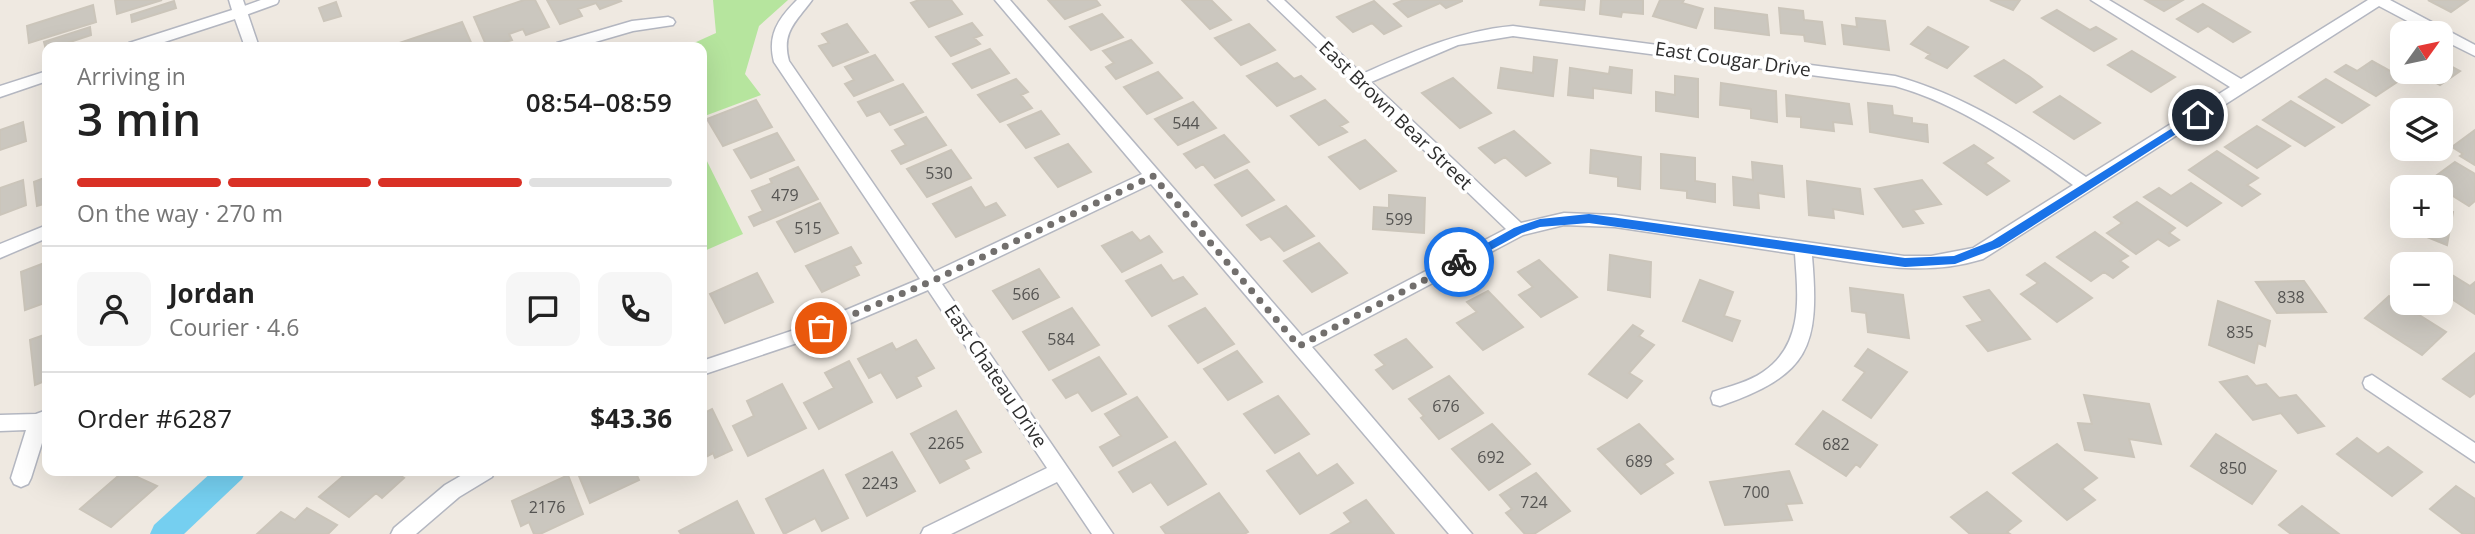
<!DOCTYPE html>
<meta charset="utf-8">
<style>
body{margin:0;font-family:"Open Sans",sans-serif;background:#f6f6f6;color:#222;height:100vh;display:flex;flex-direction:column;font-size:26px;white-space:nowrap}
*{box-sizing:border-box;margin:0}
p{font-size:23px;color:#767676}
.icon{flex:none;width:38px;height:38px;fill:none;stroke:currentColor;stroke-width:2;stroke-linecap:round;stroke-linejoin:round}
.map{position:relative;flex:1;overflow:hidden}
.side{position:absolute;left:42px;top:42px;width:665px;height:434px;display:flex;flex-direction:column;background:#fff;border-radius:14px;box-shadow:0 7px 28px #0002}
.side>*{flex:none}
.needle{width:46px;rotate:57deg}
.fabs{position:absolute;left:2390px;top:21px;display:grid;gap:14px}
.fabs a{display:grid;place-items:center;width:63px;height:63px;border-radius:14px;background:#fff;box-shadow:0 7px 28px #0002;font-size:35px}
.pin{position:absolute;display:grid;place-items:center;width:60px;height:60px;color:#fff;margin:-30px;border:4px solid #fff;border-radius:50%;box-shadow:0 2px 7px #0007}
.courier{position:absolute;display:grid;place-items:center;width:70px;height:70px;margin:-35px;border:5px solid #1a73e8;border-radius:50%;background:#fff;color:#222;box-shadow:0 2px 9px #0007}
.headline em{font-style:normal;font-weight:600}
.headline div{display:flex;flex-direction:column-reverse}
.headline{display:flex;align-items:center;justify-content:space-between;height:119px;padding:0 35px}
h1{font-size:46px;font-weight:600;line-height:52px}
.bar{display:grid;grid-template-columns:repeat(4,1fr);gap:10px 7px;align-content:center;height:84px;padding:0 35px}
.bar i{height:9px;border-radius:5px;background:#e0e0e0}
.bar .on{background:#d93025}
.bar p{grid-column:span 4}
.line{display:flex;align-items:center;gap:18px;padding:0 35px;border-top:2px solid #e0e0e0}
.line div{flex:1}
.round{display:grid;place-items:center;flex:none;width:74px;height:74px;border-radius:14px;background:#f6f6f6}
.map>svg:first-child{display:block}
</style>
<div class="map">
<svg width="2475" height="534" viewBox="0 0 2475 534">
<rect width="100%" height="100%" fill="#efe9e1"/>
<path fill="#b6e59e" d="M713 0H788L759 26 745 74 761 95 702 117V47H685L716 33Z
M702 151 743 234 702 252Z"/>
<g fill="none" stroke-linecap="round" stroke-linejoin="round">
<path fill="#75cff0" fill-rule="evenodd" d="M213 471H246L242 479 184 534H150L154 525Z"/>
</g>
<path fill="#cbc7bf" stroke="#cbc5ba" stroke-width="2" d="M115 0H162L117 14Z
M524 0H535L549 27 526 35 523 29 509 34 512 40 487 47 474 17Z
M547 0H620L621 1 600 9 596 3 578 9 582 16 560 24Z
M919 0H951L962 14 929 27 911 3Z
M1048 0H1096L1100 5 1065 19Z
M1182 0H1211L1231 20 1210 29Z
M1404 0H1462V1L1446 8 1440 3 1408 17 1394 4Z
M1541 0H1585L1584 10 1540 5Z
M1601 0H1643V14L1622 12 1621 17 1600 14Z
M1660 0H1684L1682 3 1703 9 1696 28 1653 16Z
M1990 0H2020L2013 10Z
M2145 0H2183L2164 11Z
M2428 0H2468L2451 12Z
M174 1 176 8 132 22 131 15Z
M1374 1 1401 26 1384 34 1372 23 1353 32 1337 17Z
M336 2 341 16 324 21 319 8Z
M2203 4 2250 32 2233 42 2208 26 2198 32 2177 19Z
M93 5 96 22 29 43 27 26Z
M1715 8 1767 15 1769 35 1715 28Z
M1779 8 1803 11 1804 20 1822 22 1825 44 1805 41 1804 35 1781 33Z
M2057 10 2090 30 2096 27 2116 39 2094 51 2042 18Z
M1102 14 1123 37 1091 50 1070 27Z
M1856 18 1885 21 1889 50 1844 44 1842 25 1857 27Z
M462 22 473 47H401L399 43Z
M972 23 982 35 974 38 980 44 951 56 936 37Z
M847 24 868 52 833 66 819 46 829 43 822 34Z
M1249 24 1275 50 1241 65 1215 38Z
M90 27 91 35 46 50 44 42Z
M1928 27 1968 47 1947 68 1926 58 1930 54 1911 44Z
M1131 40 1152 63 1116 79 1106 67 1114 63 1103 51Z
M990 49 1009 73 972 88 953 64Z
M2132 51 2175 77 2151 92 2108 65Z
M875 55 893 80 854 96 845 84 854 80 845 67Z
M1534 57 1557 60 1553 96 1498 88 1501 68 1533 73Z
M2004 60 2030 77 2042 87 2016 103 1975 76Z
M2372 61 2403 78 2376 96 2335 72 2346 65 2357 71Z
M2441 61 2460 71 2440 85 2417 72H2441Z
M1277 63 1294 79 1301 76 1315 89 1277 106 1247 76Z
M1610 67 1632 70 1631 93 1593 88V98L1568 95 1570 68 1609 74Z
M1158 72 1182 98 1147 114 1124 87Z
M1675 76 1698 79V117L1656 111V92L1675 95Z
M1453 78 1491 113 1460 128 1422 93Z
M1016 79 1028 92 1021 95 1032 108 1000 122 978 95Z
M2326 79 2369 105 2342 123 2299 97Z
M1721 83 1776 91 1777 122 1751 118V109L1720 105Z
M903 84 923 112 890 125 880 111 867 116 858 102Z
M1786 95 1849 104 1852 124 1833 122 1834 131 1801 127V117L1787 116Z
M2060 96 2100 123 2074 139 2034 112Z
M756 100 772 127 723 146 707 119Z
M1325 100 1348 122 1340 126 1347 132 1319 145 1291 116Z
M2291 101 2334 127 2305 146 2263 120Z
M1193 102 1216 128 1178 145 1155 119Z
M1868 103 1892 106 1893 115 1912 118V123L1927 125 1928 142 1870 132Z
M1041 111 1059 134 1026 148 1008 125Z
M926 117 946 145 901 164 892 151 906 145 895 130Z
M23 122 26 141 0 150V130Z
M2257 126 2290 146 2257 168 2225 147Z
M2475 130V165L2460 156 2463 154 2452 147Z
M1514 131 1550 163 1526 176 1505 157 1495 163 1479 148Z
M777 133 794 160 751 178 734 150Z
M1224 135 1249 162 1215 178 1203 164 1196 168 1184 154Z
M1365 140 1396 171 1360 189 1329 157Z
M1068 144 1091 172 1058 187 1035 158Z
M1974 145 1993 158 1985 163 2009 181 1987 195 1944 163Z
M951 150 971 178 927 197 907 169Z
M1591 150 1641 157 1640 189 1618 186V177L1590 173Z
M2217 151 2258 178 2247 185 2260 194 2242 206 2189 170Z
M1661 154 1695 158V181L1715 184V202L1687 198V191L1661 188Z
M1752 162 1782 166 1784 197 1758 193 1759 208 1734 205 1733 177 1753 180Z
M2455 162 2475 174V201L2469 206 2429 181Z
M798 167 818 199 754 226 749 217 763 211 752 191 772 183 770 179Z
M1247 170 1274 200 1242 216 1215 185Z
M47 177V203L37 206 34 182Z
M23 180 26 205 0 215V188Z
M1922 180 1941 204 1913 210 1923 223 1903 227 1875 189Z
M1807 181 1860 189 1863 214 1833 209 1834 218 1809 215Z
M2191 183 2221 203 2187 226 2144 197 2159 188 2171 196Z
M971 187 985 208 996 203 1005 215 956 237 933 204Z
M1389 195 1425 198 1424 233 1373 229 1374 207 1389 208Z
M2137 202 2175 228 2169 233 2179 240 2169 246 2158 239 2136 254 2107 233 2122 223 2114 217Z
M820 203 838 233 795 252 777 222Z
M2403 203V226H2441V208L2453 212 2447 245 2397 225Z
M1286 206 1314 236 1284 251 1270 236 1261 240 1247 225Z
M1132 232 1140 241 1149 236 1162 252 1122 272 1102 246Z
M2095 232 2128 256 2120 261 2128 267 2113 278 2104 272 2091 281 2057 257Z
M1319 243 1347 273 1312 292 1284 261Z
M851 247 861 263 854 266 859 275 822 292 806 266Z
M1610 255 1651 262 1650 297 1608 290Z
M1539 260 1577 297 1541 317 1519 295 1533 287 1518 272Z
M47 262V302L25 310 21 272Z
M2045 263 2092 298 2057 322 2021 294 2038 283 2027 275Z
M1161 265 1173 281 1183 277 1197 294 1152 316 1126 281Z
M1039 269 1059 297 1013 319 993 291Z
M2444 270 2470 286 2475 282V314L2441 292V272Z
M757 273 773 302 725 323 710 294Z
M1700 280 1733 292 1724 316 1740 321 1732 341 1683 321Z
M2304 281 2326 312 2277 313 2256 282Z
M1850 288 1903 295 1909 338 1868 332 1866 313 1852 311Z
M1989 290 2030 339 1988 351 1967 326 1983 321 1964 297Z
M1488 291 1523 327 1483 350 1457 323 1477 312 1467 302Z
M2389 296 2446 332 2422 355 2365 318Z
M2218 301 2270 321 2265 346 2258 343 2254 363 2209 345Z
M1072 308 1099 345 1049 370 1023 332Z
M1205 308 1234 344 1198 363 1169 326Z
M1633 325 1643 331 1639 336 1654 345 1629 373 1642 381 1627 398 1589 374Z
M47 334V380L35 385 30 340Z
M1406 339 1432 367 1393 389 1376 370 1385 365 1375 355Z
M916 340 934 368 916 377 921 386 897 398 881 372 869 378 858 359 892 343 896 350Z
M1868 349 1907 372 1871 418 1843 400 1865 372 1855 366Z
M1237 351 1262 382 1228 400 1204 369Z
M2475 353V393L2470 397 2443 379Z
M1099 357 1126 394 1092 411 1078 392 1066 398 1053 380Z
M849 361 872 402 819 429 804 403 834 388 825 373Z
M1449 376 1483 413 1439 439 1421 418 1424 416 1409 399Z
M2247 376 2256 386 2266 384 2279 398 2296 395 2324 426 2298 433 2281 413 2253 420 2220 382Z
M782 384 806 428 748 456 733 426 754 416 747 401Z
M2084 395 2149 404 2161 444 2129 439 2134 457 2085 450 2078 423 2092 424Z
M1278 396 1309 434 1275 453 1244 414Z
M1137 397 1167 437 1113 466 1100 447 1121 436 1105 414Z
M712 409 732 450 715 458 713 453 702 459V414Z
M956 411 981 452 964 460 969 468 940 483 911 434Z
M1823 411 1877 445 1860 467 1856 464 1846 476 1796 444Z
M1492 424 1530 464 1489 490 1452 449Z
M1639 424 1673 459 1664 464 1673 473 1641 494 1598 449Z
M2216 434 2276 471 2252 504 2191 466Z
M2357 438 2378 454 2388 447 2422 472 2392 496 2337 454Z
M1175 442 1206 484 1168 505 1151 482 1133 492 1119 472Z
M2057 444 2097 478 2082 489 2095 500 2067 520 2013 473Z
M892 452 915 491 867 516 846 475Z
M1299 453 1317 476 1337 464 1353 483 1300 514 1267 471Z
M823 470 848 518 822 531 815 518 784 534 766 499Z
M124 471 157 486 111 527 80 509Z
M349 471H393L404 478 382 498 376 493 349 517 319 497Z
M577 471H635L639 480 590 503Z
M1789 471 1802 503 1786 504 1792 520 1725 525 1710 482Z
M1536 473 1570 511 1534 534H1525L1506 513 1512 509 1500 495Z
M568 475 583 514 540 534H534L529 522 521 526 512 501Z
M2456 486 2475 499V534H2463L2430 509Z
M1987 492 2021 521 2007 532 2010 534H1970L1951 517Z
M1219 493 1248 532 1244 534H1166L1161 527Z
M1366 500 1394 534H1331L1351 522 1344 513Z
M737 501 754 534H681L679 531Z
M2302 506 2339 534H2291L2279 525Z
M307 508 337 525 328 534H257L281 512 295 520Z"/>
<g fill="none" stroke-linecap="round" stroke-linejoin="round">
<g stroke="#b4b7c1" stroke-width="12">
<path id="lane" d="M241 12 274 0"/>
</g>
<g stroke="#b4b7c1" stroke-width="3">
<path id="street" d="M229 0H243L259 47H245L235 19 149 47H126L129 43 232 10Z
M797 0H812C796 22 781 32 789 61L934 272 1142 174 995 0H1010L1302 336 1506 229 1268 0H1284L1362 74C1412 52 1458 31 1513 26L1895 76C1967 96 2025 135 2086 177L2230 87 2091 0H2109L2241 79 2368 0H2390L2475 45V56L2441 39V33H2430L2379 6 1983 259C1925 277 1870 265 1812 256 1820 348 1809 375 1720 406L1713 404 1711 398 1713 392C1730 386 1749 382 1763 372 1804 344 1798 297 1795 254L1615 227 1564 225 1523 235 1312 347 1472 534H1449L1151 184 942 284 1113 534H1092L1057 482 951 534H921L924 528 1047 468 928 290 827 333 702 375V361L815 323 920 279 774 62C767 35 778 19 797 0ZM1513 36 1895 86C1962 105 2017 145 2073 185L1973 248 1931 256H1904L1615 215 1564 213 1521 223 1371 82 1458 45Z
M668 17 673 19 675 22 673 25 633 31 578 47H554L557 43 632 21Z
M47 71V81L0 97V86Z
M47 225V238L0 258V244Z
M2372 375 2475 443V462L2365 388 2363 383 2365 378Z
M47 410V427L31 478 28 484 21 487 14 484 11 478 26 430 0 431V415L36 414Z
M469 471H495L492 477 459 497 416 534H391L394 528 445 485Z"/>
</g>
<use href="#lane" stroke="#fff" stroke-width="9"/>
<use href="#street" fill="#fff" fill-rule="evenodd"/>
</g>
<path fill="#1a73e8" d="M2198 112 2203 115 2201 118 2000 247 1955 264 1905 267 1589 223 1540 227 1522 233 1463 265H1455L1453 262 1514 228 1540 219 1589 214 1905 258 1954 256 1992 241Z"/>
<g fill="none" stroke-linecap="round" stroke-linejoin="round">
<path stroke="#726f6d" stroke-width="7" stroke-dasharray="0 12.6" d="M821 328 932 281 1153 176 1299 346 1459 262"/>
</g>
<g text-anchor="middle" stroke-width="7" stroke-linejoin="round" paint-order="stroke">
<g font-size="16" fill="#555452">
<text x="1186" y="129">544</text>
<text x="939" y="179">530</text>
<text x="785" y="201">479</text>
<text x="1399" y="225">599</text>
<text x="808" y="234">515</text>
<text x="1026" y="300">566</text>
<text x="2291" y="303">838</text>
<text x="2240" y="338">835</text>
<text x="1061" y="345">584</text>
<text x="1446" y="412">676</text>
<text x="946" y="449">2265</text>
<text x="1836" y="450">682</text>
<text x="1491" y="463">692</text>
<text x="1639" y="467">689</text>
<text x="2233" y="474">850</text>
<text x="880" y="489">2243</text>
<text x="1756" y="498">700</text>
<text x="1534" y="508">724</text>
<text x="547" y="513">2176</text>
</g>
<g font-size="19" fill="#2e2e2e" stroke="#fff">
<text transform="translate(1733 59) rotate(8)" y="7">East Cougar Drive</text>
<text transform="translate(1396 115) rotate(44)" y="7">East Brown Bear Street</text>
<text transform="translate(996 376) rotate(56)" y="7">East Chateau Drive</text>
</g>
</g>
</svg>
<div class="fabs">
<a><svg class="needle" viewBox="-14 -14 28 28"><path d="M0-13l5 13h-10z" fill="#e53935"/><path d="M0 13l5-13h-10z" fill="#767676"/></svg></a>
<a><svg class="icon" aria-label="layers" viewBox="0 0 24 24"><path d="M12 4l9 5-9 5-9-5zM3 14l9 5 9-5"/></svg></a>
<a>+</a>
<a>−</a>
</div>
<div class="pin" style="left:821px;top:328px;background:#ea580c"><svg class="icon" aria-label="bag" viewBox="0 0 24 24"><path d="M5 8h14l-1 12H6zM9 8a3 3 0 0 1 6 0"/></svg></div>
<div class="pin" style="left:2198px;top:115px;background:#1f2937"><svg class="icon" aria-label="home" viewBox="0 0 24 24"><path d="M3 11l9-7 9 7M6 9v11h12V9"/></svg></div>
<div class="courier" style="left:1459px;top:262px"><svg class="icon" aria-label="bike" viewBox="0 0 24 24"><circle cx="6" cy="16" r="4"/><circle cx="18" cy="16" r="4"/><path d="M6 16l4-8h5l3 8M10 8l3 8H6M13 5h3"/></svg></div>
<section class="side">
<div class="headline"><div><h1>3 min</h1><p>Arriving in</p></div><em>08:54–08:59</em></div>
<div class="bar"><i class="on"></i><i class="on"></i><i class="on"></i><i></i><p>On the way · 270 m</p></div>
<div class="line" style="height:126px"><a class="round"><svg class="icon" aria-label="person" viewBox="0 0 24 24"><circle cx="12" cy="8" r="4"/><path d="M4 21q1-7 8-7t8 7"/></svg></a><div><b>Jordan</b><p>Courier · 4.6</p></div><a class="round"><svg class="icon" aria-label="chat" viewBox="0 0 24 24"><path d="M4 5h16v11H9l-5 4z"/></svg></a><a class="round"><svg class="icon" aria-label="phone" viewBox="0 0 24 24"><path d="M5 4h4l2 5-3 2q2 4 5 5l2-3 5 2v4C11 20 4 13 5 4z"/></svg></a></div>
<div class="line" style="height:91px"><div>Order #6287</div><b>$43.36</b></div>
</section>
</div>
